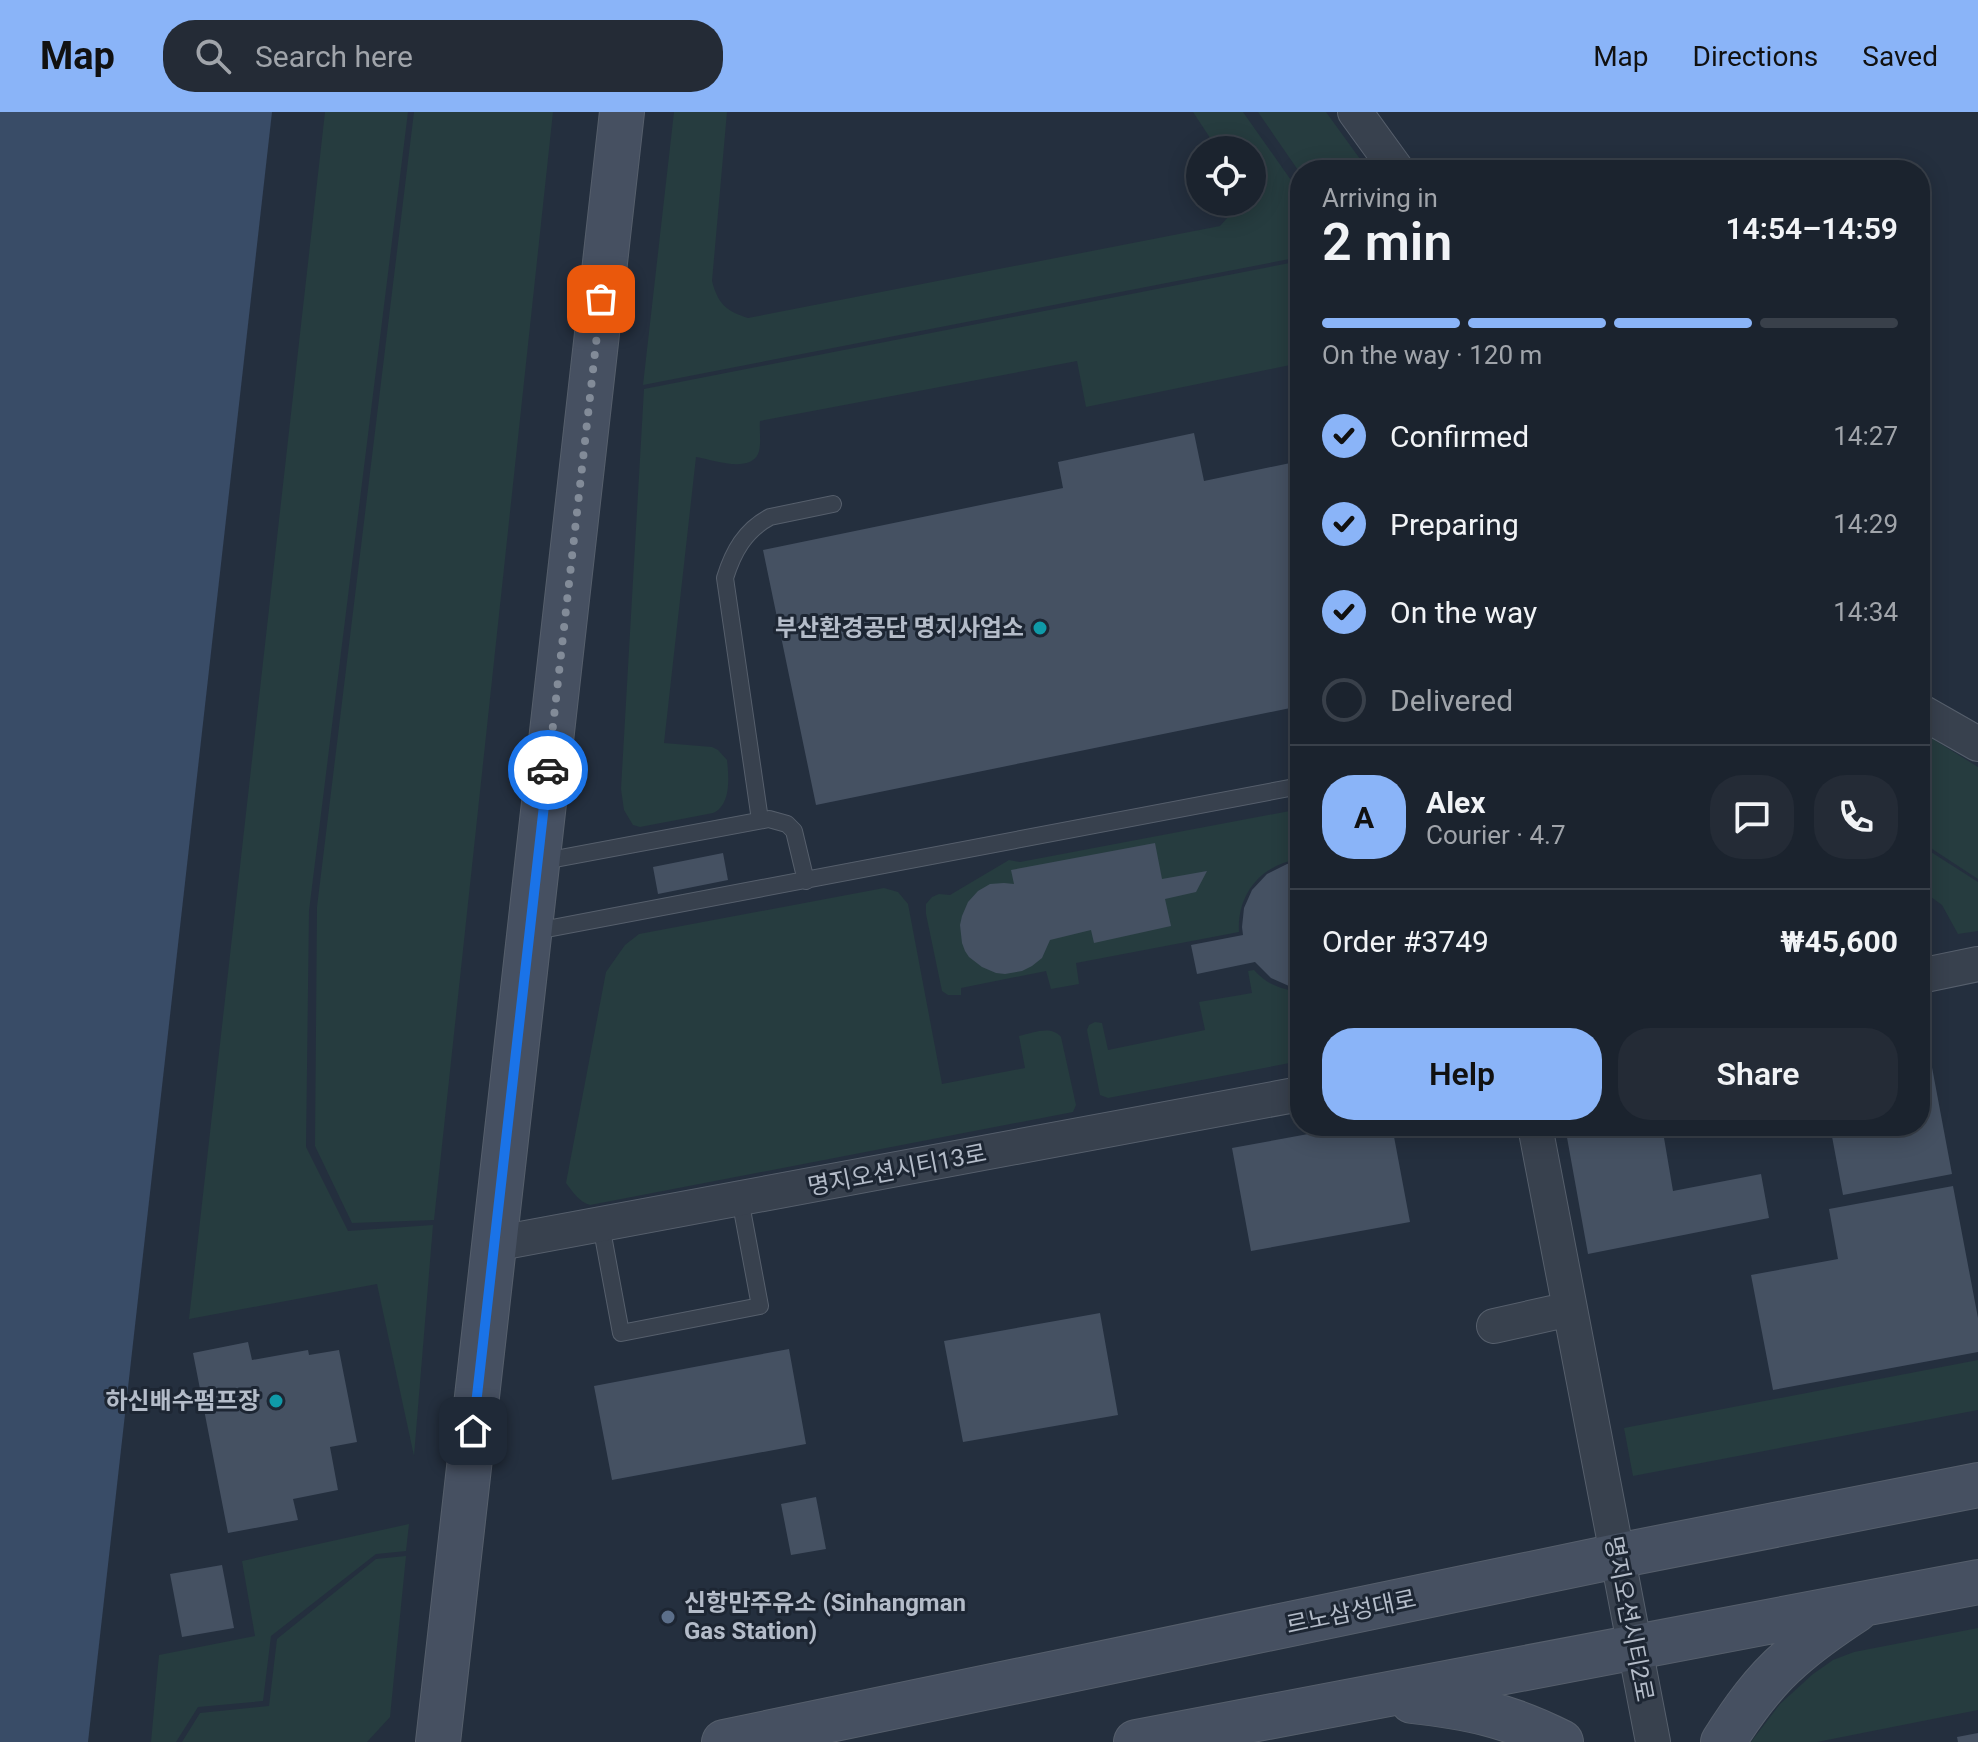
<!DOCTYPE html>
<meta charset="utf-8">
<style>
body{margin:0;font-family:Roboto,"Noto Sans KR",sans-serif;background:#242b36;color:#f1f3f6;height:100vh;display:flex;flex-direction:column;font-size:30px;white-space:nowrap}
*{box-sizing:border-box;margin:0}
p{font-size:26px;color:#a0a4aa}
.icon{flex:none;width:44px;height:44px;fill:none;stroke:currentColor;stroke-width:2;stroke-linecap:round;stroke-linejoin:round}
.map{position:relative;flex:1;overflow:hidden}
.side{position:absolute;left:1290px;top:48px;width:640px;height:976px;display:flex;flex-direction:column;background:#1b232e;border-radius:32px;box-shadow:0 4px 20px #0003,0 0 0 2px #39404a}
.side>*{flex:none}
.fabs{position:absolute;left:1186px;top:24px;display:grid;gap:16px}
.fabs a{display:grid;place-items:center;width:80px;height:80px;border-radius:50%;background:#1b232e;box-shadow:0 4px 20px #0003,0 0 0 2px #39404a;font-size:40px}
.pin{position:absolute;display:grid;place-items:center;width:68px;height:68px;color:#fff;margin:-34px;border-radius:16px;box-shadow:0 4px 12px #0006}
.courier{position:absolute;display:grid;place-items:center;width:80px;height:80px;margin:-40px;border:6px solid #1a73e8;border-radius:50%;background:#fff;color:#222;box-shadow:0 2px 10px #0007}
.head em{font-style:normal;font-weight:600}
.head div{display:flex;flex-direction:column-reverse}
.head{display:flex;align-items:center;justify-content:space-between;height:136px;padding:0 32px}
h1{font-size:52px;font-weight:600;line-height:60px}
.bar{display:grid;grid-template-columns:repeat(4,1fr);gap:12px 8px;align-content:center;height:96px;padding:0 32px}
.bar i{height:10px;border-radius:6px;background:#39404a}
.bar .selected{background:#8ab4f8}
.bar p{grid-column:span 4}
.line{display:flex;align-items:center;gap:20px;padding:0 32px;border-top:2px solid #39404a}
.line div{flex:1}
.round{display:grid;place-items:center;flex:none;width:84px;height:84px;border-radius:32px;background:#242b36}
ol{padding:0 32px;list-style:none}
li{display:flex;align-items:center;gap:24px;height:88px}
li p{margin-inline-start:auto}
li .icon{padding:8px;border-radius:50%;background:#8ab4f8;color:#111;stroke-width:4}
li:last-child{color:#a0a4aa}
li i{width:44px;height:44px;border:4px solid #39404a;border-radius:50%}
.primary-button{display:flex;gap:16px;margin-top:auto;padding:16px 32px}
.primary-button a{flex:1;height:92px;border-radius:32px;background:#8ab4f8;color:#111;font-size:32px;font-weight:600;line-height:92px;text-align:center}
.primary-button a+a{background:#242b36;color:#f1f3f6}
header{display:flex;align-items:center;gap:48px;box-sizing:border-box;height:112px;padding:0 40px;background:#8ab4f8;color:#111}
header strong{font-size:38px}
nav{display:flex;gap:44px;margin-inline-start:auto;font-size:28px}
.search{width:560px;height:72px;background:#242b36;display:flex;align-items:center;gap:20px;box-sizing:border-box;padding:0 28px;border-radius:32px;color:#a0a4aa;font-size:30px}
.map>svg:first-child{display:block}
</style>
<header>
<strong>Map</strong>
<div class="search"><svg class="icon" aria-label="search" viewBox="0 0 24 24"><circle cx="10" cy="10" r="6"/><path d="M15 15l6 6"/></svg>Search here</div>
<nav><a>Map</a><a>Directions</a><a>Saved</a></nav>
</header>
<div class="map">
<svg width="1978" height="1630" viewBox="0 0 1978 1630">
<rect width="100%" height="100%" fill="#242f3e"/>
<path fill="#263c3f" d="M325 0H408L309 799 306 1035 348 1119 433 1113 414 1344 377 1172 189 1207Z
M414 0H553L434 1108 352 1111 315 1034 317 795Z
M674 0H727L712 169C718 192 726 199 748 206L1220 114 1229 104 1236 90H1252V38H1218L1193 0H1243L1300 81V145L643 273Z
M1258 0H1326L1368 58H1300V61Z
M1300 149V251L1086 295 1077 249 760 309C759 319 762 333 758 342 749 361 713 348 696 345L664 631 712 635 718 638 727 648C729 666 731 693 713 701L640 715 633 713 624 698 621 677 644 277Z
M1920 619 1978 655V767L1920 729Z
M1300 697V747C1262 752 1237 781 1239 820L1076 851 1079 872 1051 877 1046 859 961 876V883H948L942 879 926 802V792L932 785 939 782 950 783 1009 748 1020 750Z
M1920 733 1978 770V819L1958 822 1942 793 1920 777Z
M884 776 898 780 908 792 942 972 1025 956 1019 924C1033 921 1051 913 1061 925L1076 993 1073 1000 590 1093C579 1090 573 1080 566 1071L606 860 625 833 639 822Z
M1254 858C1266 872 1282 878 1300 880V949L1108 986 1100 983 1087 918 1089 913 1095 910 1102 911 1108 938 1205 918 1199 890 1252 881 1248 859Z
M1978 1248V1298L1633 1364 1624 1316Z
M409 1412 406 1439 376 1442 271 1524 263 1589 198 1595 176 1630H151L159 1543 255 1524 242 1449Z
M406 1444 390 1605 367 1630H182L200 1601 269 1594 277 1527 376 1447Z
M1978 1516V1598L1817 1630H1751L1780 1592 1813 1562 1833 1548 1854 1540Z"/>
<path fill="#394c67" d="M0 0H272L88 1630H0Z"/>
<path fill="#455162" d="M1194 321 1204 369 1300 349V594L816 693 763 438 1063 376 1058 350Z
M1155 731 1162 767 1207 759 1196 780 1165 787 1171 814 1094 831 1091 818 1050 828 1042 846 1032 854 1022 859 1005 862 996 861 982 855 969 845 965 839 962 831 960 813 962 804 968 790 978 779 990 772 1004 771 1014 772 1011 758Z
M723 741 728 768 658 782 653 755Z
M1300 750V875L1289 874 1271 866 1255 850 1197 862 1191 833 1243 823 1242 815 1244 796 1252 778 1267 762 1287 752Z
M1931 950 1952 1062 1843 1083 1830 1014H1920V952Z
M1352 1014H1392L1410 1110 1251 1139 1232 1036Z
M1599 1014H1662L1673 1079 1761 1062 1769 1106 1588 1142 1566 1020Z
M1953 1074 1978 1206V1240L1773 1278 1751 1163 1838 1147 1829 1097Z
M1100 1201 1118 1303 963 1330 944 1229Z
M248 1230 252 1248 308 1238 309 1243 339 1238 357 1330 330 1335 338 1378 293 1387 298 1408 228 1421 193 1241Z
M789 1237 806 1332 612 1368 594 1274Z
M816 1385 826 1437 791 1443 781 1392Z
M222 1453 234 1516 182 1525 170 1462Z
M1978 1621V1630H1958L1957 1625Z"/>
<g fill="none" stroke-linecap="round" stroke-linejoin="round">
<g stroke="#565f6c" stroke-width="18">
<path id="lane" d="M760 708 725 466C733 440 745 418 770 405L833 392
M539 750 769 707 787 712 794 719 806 769
M531 820 1300 674
M601 1113 621 1221 760 1194 740 1087"/>
</g>
<g stroke="#565f6c" stroke-width="36">
<path id="street" d="M1355 0 1397 58
M1920 599 1978 632
M1920 864 1978 852
M1535 1014 1653 1630
M494 1132 1300 982
M1494 1214 1570 1197"/>
</g>
<g stroke="#565f6c" stroke-width="46">
<path id="secondary" d="M1412 1589C1469 1595 1510 1604 1561 1630
M438 1630 622 0
M724 1630 1617 1444 1978 1373
M1136 1630 1978 1470
M1723 1630C1742 1600 1763 1570 1790 1547 1810 1529 1833 1513 1856 1498"/>
</g>
<use href="#lane" stroke="#38414e" stroke-width="16"/>
<use href="#street" stroke="#38414e" stroke-width="34"/>
<use href="#secondary" stroke="#465061" stroke-width="44"/>
</g>
<g fill="none" stroke-linecap="round" stroke-linejoin="round">
<path stroke="#828b98" stroke-width="8" stroke-dasharray="0 14.4" d="M548 658 601 187"/>
<path stroke="#1a73e8" stroke-width="10" d="M473 1319 548 658"/>
</g>
<g fill="#0f9aa8" stroke="#1d2633" stroke-width="3">
<circle cx="1040" cy="516" r="8"/>
<circle cx="276" cy="1289" r="8"/>
</g>
<circle fill="#5c6f8a" stroke="#1d2633" stroke-width="3" cx="668" cy="1505" r="8"/>
<g text-anchor="middle" stroke-width="6" stroke-linejoin="round" paint-order="stroke">
<g font-size="24" font-weight="bold" fill="#b4bcc9" stroke="#1d2633" text-anchor="end">
<text x="1024" y="524">부산환경공단 명지사업소</text>
<text x="260" y="1297">하신배수펌프장</text>
<text x="684" y="1499" text-anchor="start">신항만주유소 (Sinhangman<tspan x="684" dy="28">Gas Station)</tspan></text>
</g>
<g font-size="24" fill="#b4bcc9" stroke="#1d2633">
<text transform="translate(897 1058) rotate(-11)" y="8">명지오션시티13로</text>
<text transform="translate(1351 1500) rotate(-12)" y="8">르노삼성대로</text>
<text transform="translate(1629 1507) rotate(79)" y="8">명지오션시티2로</text>
</g>
</g>
</svg>
<div class="fabs">
<a><svg class="icon" aria-label="locate" viewBox="0 0 24 24"><circle cx="12" cy="12" r="6"/><path d="M12 2v4M12 18v4M2 12h4M18 12h4"/></svg></a>
</div>
<div class="pin" style="left:601px;top:187px;background:#ea580c"><svg class="icon" aria-label="bag" viewBox="0 0 24 24"><path d="M5 8h14l-1 12H6zM9 8a3 3 0 0 1 6 0"/></svg></div>
<div class="pin" style="left:473px;top:1319px;background:#1f2937"><svg class="icon" aria-label="home" viewBox="0 0 24 24"><path d="M3 11l9-7 9 7M6 9v11h12V9"/></svg></div>
<div class="courier" style="left:548px;top:658px"><svg class="icon" aria-label="car" viewBox="0 0 24 24"><path d="M5 17H2v-5l4-1 3-4h7l3 4 3 1v5h-3M9 17h6M6 11h13"/><circle cx="7" cy="17" r="2"/><circle cx="17" cy="17" r="2"/></svg></div>
<section class="side">
<div class="head"><div><h1>2 min</h1><p>Arriving in</p></div><em>14:54–14:59</em></div>
<div class="bar"><i class="selected"></i><i class="selected"></i><i class="selected"></i><i></i><p>On the way · 120 m</p></div>
<ol>
<li><svg class="icon" aria-label="check" viewBox="0 0 24 24"><path d="M5 12l5 5 9-10"/></svg>Confirmed<p>14:27</p></li>
<li><svg class="icon" aria-label="check" viewBox="0 0 24 24"><path d="M5 12l5 5 9-10"/></svg>Preparing<p>14:29</p></li>
<li><svg class="icon" aria-label="check" viewBox="0 0 24 24"><path d="M5 12l5 5 9-10"/></svg>On the way<p>14:34</p></li>
<li><i></i>Delivered</li>
</ol>
<div class="line" style="height:144px"><b class="round" style="background:#8ab4f8;color:#111">A</b><div><b>Alex</b><p>Courier · 4.7</p></div><a class="round"><svg class="icon" aria-label="chat" viewBox="0 0 24 24"><path d="M4 5h16v11H9l-5 4z"/></svg></a><a class="round"><svg class="icon" aria-label="phone" viewBox="0 0 24 24"><path d="M5 4h4l2 5-3 2q2 4 5 5l2-3 5 2v4C11 20 4 13 5 4z"/></svg></a></div>
<div class="line" style="height:104px"><div>Order #3749</div><b>₩45,600</b></div>
<div class="primary-button"><a>Help</a><a>Share</a></div>
</section>
</div>
